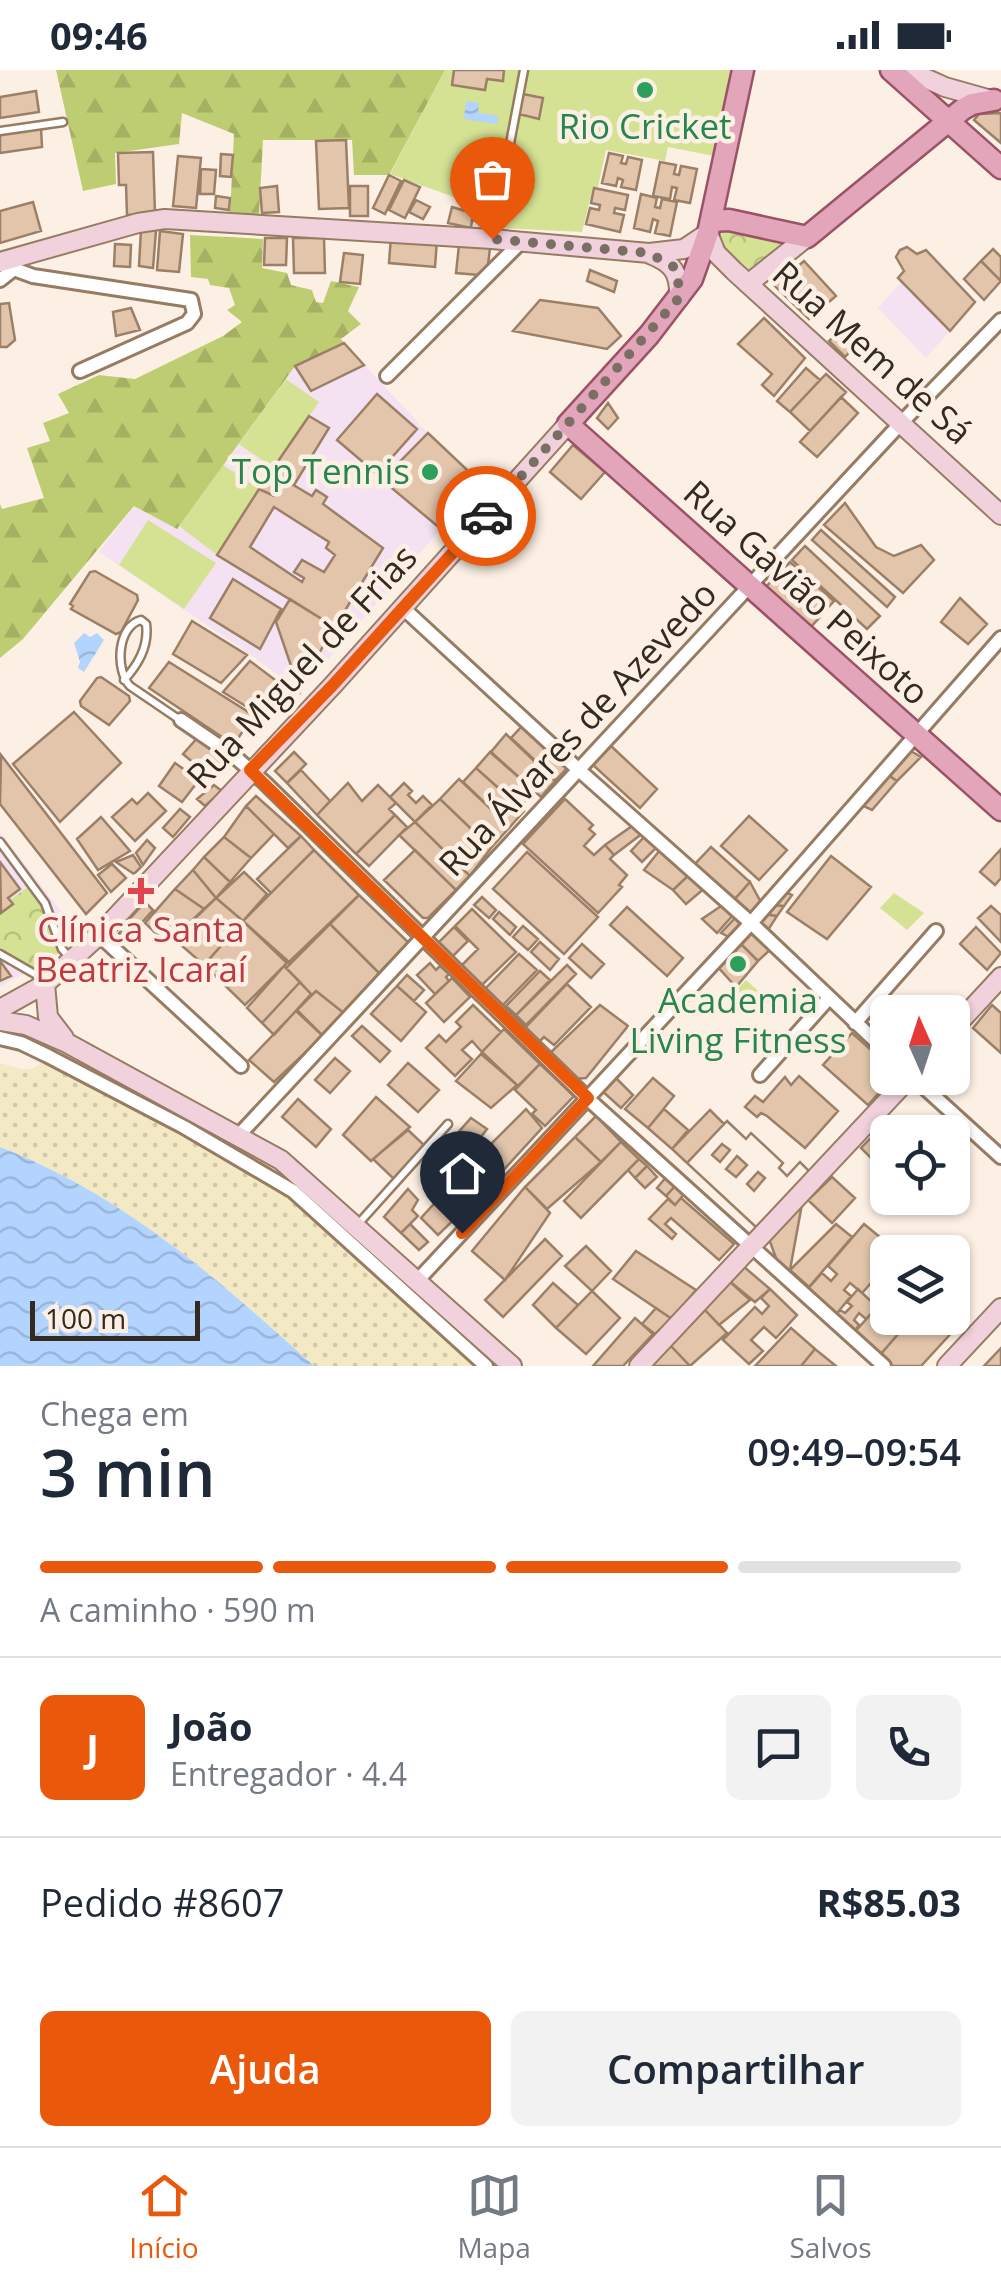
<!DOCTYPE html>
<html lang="pt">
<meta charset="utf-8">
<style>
body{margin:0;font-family:"Open Sans",sans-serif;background:#f2f2f3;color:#1f2937;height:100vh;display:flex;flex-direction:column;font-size:38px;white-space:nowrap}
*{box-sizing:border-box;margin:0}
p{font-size:32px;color:#747a83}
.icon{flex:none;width:55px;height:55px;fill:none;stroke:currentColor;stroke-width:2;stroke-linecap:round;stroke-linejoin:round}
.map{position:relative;height:1296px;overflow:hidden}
.side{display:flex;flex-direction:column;background:#fff;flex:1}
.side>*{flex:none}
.needle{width:65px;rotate:357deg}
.controls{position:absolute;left:870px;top:925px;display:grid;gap:20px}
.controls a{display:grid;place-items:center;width:100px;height:100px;border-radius:15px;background:#fff;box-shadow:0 2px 8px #0004;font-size:50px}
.scale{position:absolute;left:30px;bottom:25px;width:170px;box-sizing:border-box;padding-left:10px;border:5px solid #352a20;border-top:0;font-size:28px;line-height:35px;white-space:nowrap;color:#352a20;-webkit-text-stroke:8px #fcf0e5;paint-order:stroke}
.pin{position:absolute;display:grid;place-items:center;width:85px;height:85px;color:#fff;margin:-102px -42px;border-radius:50% 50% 50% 0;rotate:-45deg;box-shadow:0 0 10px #0007}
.pin .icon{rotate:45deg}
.courier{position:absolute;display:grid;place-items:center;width:100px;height:100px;margin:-50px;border:8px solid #ea580c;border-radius:50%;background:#fff;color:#222;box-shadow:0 2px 12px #0007}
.head em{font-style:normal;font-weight:600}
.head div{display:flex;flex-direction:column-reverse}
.head{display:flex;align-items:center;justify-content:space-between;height:170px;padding:0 40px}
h1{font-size:65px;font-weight:600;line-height:75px}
.bar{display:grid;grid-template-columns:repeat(4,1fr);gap:15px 10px;align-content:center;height:120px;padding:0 40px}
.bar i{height:12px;border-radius:8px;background:#e0e1e3}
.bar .selected{background:#ea580c}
.bar p{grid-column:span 4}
.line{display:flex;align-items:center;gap:25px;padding:0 40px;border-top:2px solid #e0e1e3}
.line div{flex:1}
.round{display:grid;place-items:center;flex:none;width:105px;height:105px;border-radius:15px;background:#f2f2f3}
.button{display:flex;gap:20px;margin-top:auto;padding:20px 40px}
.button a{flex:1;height:115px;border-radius:15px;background:#ea580c;color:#fff;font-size:40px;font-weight:600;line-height:115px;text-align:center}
.button a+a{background:#f2f2f3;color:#1f2937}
.status{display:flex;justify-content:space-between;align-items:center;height:70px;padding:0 50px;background:#fff;direction:ltr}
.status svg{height:28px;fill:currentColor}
.menu{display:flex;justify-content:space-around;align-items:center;height:140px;border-top:2px solid #e0e1e3;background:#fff;font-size:28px;color:#747a83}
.menu a{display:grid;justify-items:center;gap:5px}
.menu .selected{color:#ea580c}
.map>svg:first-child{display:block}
</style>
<div class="status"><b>09:46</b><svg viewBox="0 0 49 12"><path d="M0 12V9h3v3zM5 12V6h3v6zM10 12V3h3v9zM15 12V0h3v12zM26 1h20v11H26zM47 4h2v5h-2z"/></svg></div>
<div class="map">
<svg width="1001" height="1296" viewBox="0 0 1001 1296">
<defs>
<pattern id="forest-firs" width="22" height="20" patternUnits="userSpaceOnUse" patternTransform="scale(2.5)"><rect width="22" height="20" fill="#bfcd72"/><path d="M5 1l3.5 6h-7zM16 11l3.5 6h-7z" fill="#a5b062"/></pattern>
<pattern id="sand-dots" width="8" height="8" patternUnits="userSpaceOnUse" patternTransform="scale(2.5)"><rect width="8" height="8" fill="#f3e9c4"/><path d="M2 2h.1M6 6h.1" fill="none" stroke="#d1c8a8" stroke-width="1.8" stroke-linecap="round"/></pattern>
<pattern id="park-crowns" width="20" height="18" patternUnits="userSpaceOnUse" patternTransform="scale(2.5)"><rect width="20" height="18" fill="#d5e293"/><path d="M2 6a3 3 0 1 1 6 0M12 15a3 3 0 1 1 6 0" fill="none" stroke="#b7c27e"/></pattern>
<pattern id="water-waves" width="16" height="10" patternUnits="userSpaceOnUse" patternTransform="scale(2.5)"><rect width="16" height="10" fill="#b2d4ff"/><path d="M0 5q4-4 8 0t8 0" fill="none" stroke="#9ab6da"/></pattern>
</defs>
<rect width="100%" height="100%" fill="#fcf0e5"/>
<path fill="#f4e2f3" d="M902 211 950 261 926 288 878 238Z
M344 273 428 363 441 459 300 622 251 585 99 482 134 436 177 459 295 296Z
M0 762 78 863 49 892 0 916Z"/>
<path fill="#d5e293" d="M445 0H730L714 86 668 77 665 91 606 80 598 117H593L582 162 501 158 504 145 390 104Z
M286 309 319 332 273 398 239 374Z
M223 395 259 419 217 485 179 456Z
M148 450 216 493 184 539 119 495Z
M894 823 924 843 907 860 880 838Z
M746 910 775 936 764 948 735 921Z"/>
<path fill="url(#forest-firs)" d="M56 0H445L389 105H354L352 70H263L259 145H230L234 64 182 43 179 74 115 83 116 114 83 121Z
M190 165 263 169 262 198 287 203 291 215 312 220 316 232 323 233 331 211 359 217 348 241 361 254 341 269 344 273 295 296 177 459 134 436 23 569 0 588V434L2 439 44 428 27 378 50 371 43 353 69 343 58 324 99 305 135 309 223 266 242 252 227 240 235 235 229 218 210 215 208 209 191 207Z"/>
<path fill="url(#sand-dots)" d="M48 986 269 1108 486 1296H314C218 1209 122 1124 0 1077V993C23 999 31 1006 48 986Z"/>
<path fill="url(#park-crowns)" d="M732 160 782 171 785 176 753 202 747 203 721 175V164Z
M32 814 45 833 62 879 49 892 31 902 0 884V841L12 835 10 830Z"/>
<path fill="url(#water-waves)" d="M466 31 479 33 478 43 498 46 497 54 464 49Z
M84 563 90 567 97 563 104 570 84 602 78 598 80 592 74 573Z
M0 1077C122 1124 218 1209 314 1296H0Z"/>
<path fill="#e2c5ab" stroke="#9b8067" stroke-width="2.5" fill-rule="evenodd" d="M454 0H504L503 11 487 9 485 20 452 15Z
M36 21 39 42 0 48V27Z
M523 24 543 28 539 49 519 44Z
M1001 43V73L974 50 979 44Z
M41 58 42 77 0 83V64Z
M346 70 349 138 319 139 316 71Z
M153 82 155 144 127 145 126 115H119L118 83Z
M609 83 623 86 621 93 626 94 628 87 642 90 636 120 621 117 623 110 618 108 616 116 602 113Z
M221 84 233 85 231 107 220 106Z
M178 86 201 88 196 138 173 136Z
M660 92 676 95 674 104 679 105 681 96 697 99 690 133 674 130 677 118 672 117 670 129 653 126Z
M201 99 216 100 214 124H200Z
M389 105 401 111 385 144 373 138Z
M404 110 420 117 405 148 389 140Z
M277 116 279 142 262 143 260 118Z
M350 116H368V146H350Z
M594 118 628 125 625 140 615 138 614 143 624 145 620 162 586 154 590 138 599 140 600 135 591 133Z
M641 124 657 128 655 137 660 138 662 129 677 132 670 166 655 163 658 151 653 149 650 162 634 158Z
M216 126 230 128 229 140 215 138Z
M416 130 430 137 423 149 409 142Z
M33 132 41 161 0 173V141Z
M452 137 486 147 484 153 472 150 471 158 448 153Z
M141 160 156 161 153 198 139 196Z
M160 161 183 164 179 202 157 200Z
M391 166 437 170 435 197 389 193Z
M265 168H287L286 195H264Z
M293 168H324L325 203H294Z
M115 174 131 175 130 197 114 196Z
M459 175 490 178 488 195 479 205 456 203Z
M907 177 917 184 926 180 975 232 950 261 898 208 904 201 896 187 900 180Z
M993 179 1001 187V211L981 191Z
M344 183 363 185 360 214 340 212Z
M804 191 836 226 809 249 775 216Z
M981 191 1001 211 984 230 964 209Z
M590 200 617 211 614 222 587 211Z
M540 230 598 238 621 266 607 279 513 261Z
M9 233 15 270 7 277H0V234Z
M131 238 140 260 116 266 113 242Z
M764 248 805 288 774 326 762 315 772 304 738 274Z
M845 256 859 272 845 287 829 271Z
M344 273 364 295 311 321 295 296Z
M806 298 820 310 790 342 777 331Z
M826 304 846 322 810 361 790 342Z
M377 324 417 359 377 404 337 370Z
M841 327 858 343 817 387 800 372Z
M608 333 618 348 608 359 597 348Z
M309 346 329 358 294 415 285 410 274 426 259 419Z
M428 363 482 414 441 459 382 410Z
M573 375 605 402 581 429 550 402Z
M285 410 312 426 316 420 327 427 323 434 383 478 335 557 217 485 259 419 274 426ZM274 437 329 472 326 478 335 485 324 502 302 490 294 502 304 508 302 512 250 477Z
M845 433 876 477 894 486 921 475 934 490 903 523 824 455Z
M821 460 895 527 887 537 812 470Z
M805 476 880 546 867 559 792 490Z
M790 492 834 531 821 545 777 506Z
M95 501 137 525 138 530 121 562 116 564 71 539 73 536 70 534 90 502Z
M775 507 820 547 808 560 763 520Z
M233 509 281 539 260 579 210 548Z
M960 528 987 554 968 574 941 552Z
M290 529 333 556 300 622 276 552Z
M192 551 247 585 221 613 173 584Z
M250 591 295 625 263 647 223 622Z
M169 592 253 645 234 675 149 618Z
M101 607 129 626 130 631 109 655 81 636 80 631 97 608Z
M74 642 121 693 60 752 13 694Z
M523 655 567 698 556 710 511 668Z
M506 664 555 711 541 727 491 682Z
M199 666 230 691 214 710 183 684Z
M611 676 657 719 640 738 593 695Z
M909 680 921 687 897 711 887 704Z
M294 682 306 694 287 713 275 701Z
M490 682 534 721 520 737 476 698Z
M1 685 107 823 86 844 0 734Z
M175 693 199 710 182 732 159 716Z
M476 698 524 741 510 757 463 712Z
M301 700 330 731 317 745 287 713Z
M885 703 897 711 872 740 859 734Z
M459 709 510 757 491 778 440 729Z
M348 713 362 731 378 715 396 733 389 739 395 745 356 784 317 745Z
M404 713 412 721 408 725 416 733 423 726 432 735 415 752 390 727Z
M214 715 222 721 205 736 197 729Z
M148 723 166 741 135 771 112 747 132 729 137 734Z
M256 726 301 766 288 778 246 736Z
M440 729 491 778 470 806 415 752Z
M565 729 593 755 589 759 595 764 584 776 594 785 605 775 614 785 610 789 627 805 619 815 622 817 598 843 523 774Z
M246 736 274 764 251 788 224 767Z
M180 739 190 747 173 767 163 758Z
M395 745 407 757 369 796 356 784Z
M749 746 787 780 759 810 721 776Z
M101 747 130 781 98 800 77 769Z
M415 752 470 806 456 820 399 765Z
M635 754 643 763 614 785 605 775Z
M646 765 657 777 642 792 631 781Z
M301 766 314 780 271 823 257 809Z
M224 767 251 788 230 812 204 787Z
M147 770 155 778 143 795 136 783Z
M711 777 750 812 733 831 694 795Z
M1001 779V808L995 815 980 802Z
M314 780 359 825 289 892 243 851Z
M415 780 456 820 428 848H423L384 810Z
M660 780 690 804 673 820 644 800Z
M527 782 598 847 564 884 493 819Z
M133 785 141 797 134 804 116 792Z
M831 786 871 817 827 869 787 842Z
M204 787 230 812 216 828 193 800Z
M0 792 20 819 8 828 13 834 1 843Z
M112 794 126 808 111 822 98 805Z
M193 800 216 828 204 839 175 819Z
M244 802 267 824 243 851 216 828Z
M690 804 706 817 686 834 673 820Z
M750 812 763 836 749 848 733 831Z
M175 819 204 839 167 874 145 853Z
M783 821 792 825 784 836 770 835Z
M359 825 409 873 379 903 330 854Z
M482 827 496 840 489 848 474 835Z
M216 828 243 851 204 895 174 869Z
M145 832 153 840 136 859 126 853Z
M724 834 734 844 717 863 702 849Z
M770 835 784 836 777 846 763 844Z
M991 836 1001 845V872L978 848Z
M627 837 683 888 667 906 610 855Z
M472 839 516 882 481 916 461 896 478 879 455 856Z
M499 842 516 857 510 865 493 849Z
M763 844 777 846 768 860 756 852Z
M736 847 748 854 733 869 721 863Z
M243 851 287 893 245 935 204 895Z
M330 854 379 903 345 944 316 921 312 925 286 898Z
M126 856 135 862 127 869 119 863Z
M523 856 538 869 528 880 513 867Z
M454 857 468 871 453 886 439 872Z
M976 857 1001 883 987 900 960 874Z
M752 858 773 877 758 891 739 872Z
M540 872 559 889 550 900 531 882Z
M739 872 758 891 736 917 717 896Z
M582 874 604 894 591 908 569 888Z
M519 884 537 900 501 937 484 920Z
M0 891 11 906 0 911Z
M430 893 436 900 440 896 449 904 446 907 449 911 435 924 417 905Z
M567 895 576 904 526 955 516 945Z
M284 896 300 912 262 953 247 938Z
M540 901 550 910 516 945 506 936Z
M407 905 424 920 414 931 397 916Z
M452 908 470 927 444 952 426 933Z
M300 912 311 924 274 965 262 953Z
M567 914 591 937 554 975 544 967 539 972 524 959Z
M397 916 426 942 401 971 371 944Z
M316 921 345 944 323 966 297 940Z
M473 935 501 962 482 982 472 971 462 980 472 989 455 1006 426 978 439 965 446 972 461 957 456 952Z
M600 935 628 956 586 1008 573 1009 548 985Z
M992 935 1001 943V983L973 958Z
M296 941 323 966 274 1012 249 990Z
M362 956 390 981 380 992 352 966Z
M504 959 540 994 518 1016 482 982Z
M852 963 888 995V1008H892L868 1035 823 995Z
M481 984 517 1015 491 1038 456 1011Z
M335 988 350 1001 330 1023 315 1010Z
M408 993 439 1020 418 1042 388 1015Z
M540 994 574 1026 545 1056 532 1044 536 1040 515 1020Z
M799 1006 838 1041 805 1078 767 1046 761 1043 757 1047 745 1037 755 1026 763 1032 785 1007 791 1015Z
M615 1007 633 1025 621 1038 601 1020Z
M653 1008 674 1026 648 1058 625 1039Z
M376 1027 410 1057 371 1091 343 1065Z
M298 1029 331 1059 316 1077 282 1047Z
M526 1039 542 1058 487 1118 469 1096Z
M664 1039 688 1060 672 1079 648 1058Z
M710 1040 724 1054 687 1093 672 1079Z
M596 1046 621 1072 601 1092 575 1067Z
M471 1048 487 1059 455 1101 440 1083Z
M727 1051 746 1069 751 1063 783 1093 779 1098 787 1106 800 1092 810 1102 759 1156 756 1157 687 1093ZM722 1074 730 1080 720 1092 712 1085ZM737 1086 747 1095 736 1107 726 1099ZM758 1102 765 1108 754 1121 747 1114Z
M727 1051 746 1069 751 1063 783 1093 779 1098 787 1106 800 1092 810 1102 759 1156 756 1157 687 1093Z
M887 1051 899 1062H888V1105L861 1078Z
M408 1060 425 1076 395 1110 373 1089Z
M575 1067 601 1092 547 1139 525 1117Z
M621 1072 639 1089 581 1148 564 1131Z
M639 1089 647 1096 635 1108 628 1100Z
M469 1096 487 1118 438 1165 421 1148Z
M647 1096 657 1107 645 1118 635 1108Z
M667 1106 676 1115 666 1126 657 1118Z
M832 1107 855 1128 832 1153 808 1130Z
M676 1115 685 1123 675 1135 666 1126Z
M525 1117 550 1143 505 1210 472 1181Z
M408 1119 418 1130 412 1140 418 1146 401 1163 384 1147Z
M681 1128 734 1174 719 1190 671 1148 665 1154 676 1164 672 1169 649 1149 668 1129 675 1135Z
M802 1134 790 1200 786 1199 776 1188 769 1169Z
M410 1154 428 1172 419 1180 401 1163Z
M836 1154 852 1167 809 1217 790 1200Z
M864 1154 898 1182H888V1194L862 1223 850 1213 844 1220 851 1226 834 1247 805 1222 822 1203 831 1211 837 1204 828 1196Z
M545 1169 562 1186 503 1247 485 1230Z
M586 1176 611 1201 592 1221 565 1196Z
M636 1181 696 1220 672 1249 613 1209Z
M743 1196 770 1219 755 1232 728 1210Z
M728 1210 750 1230 719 1255 705 1240Z
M553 1213 578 1235 556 1258 533 1235Z
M770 1219 797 1245 776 1268 764 1257 751 1270 763 1281 749 1294 723 1270 755 1237 762 1244 769 1236 761 1228Z
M858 1219 877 1237 866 1249 859 1243 854 1250 859 1255 852 1265 834 1247 840 1240 845 1243 852 1236 847 1232Z
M592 1221 620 1248 586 1284 556 1258Z
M888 1225V1248H912L880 1285 852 1265Z
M952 1233 968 1245 921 1296H891L880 1285 912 1248H952Z
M656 1238 672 1249 655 1264 642 1254Z
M705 1240 727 1263 690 1296 670 1275Z
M635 1248 653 1264 623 1296H593Z
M791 1258 815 1279 801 1296H755Z
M670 1275 690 1296H652Z
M1001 1278V1296H984Z
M815 1279 836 1296H801Z"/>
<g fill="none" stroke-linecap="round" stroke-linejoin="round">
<g stroke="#977c64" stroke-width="11">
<path id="lane" d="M0 61 63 52
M492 168 524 0
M124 610C138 595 149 575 146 554L141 550C117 556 115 600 130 616L180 650
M0 772 45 833 62 879 71 889
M0 884 47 911
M359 1153 448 1054"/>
</g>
<g stroke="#977c64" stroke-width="18">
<path id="street" d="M10 189 14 199 33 206 191 230 194 244 187 253 80 301
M0 210 14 199
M387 306 522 171
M403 538 580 701 751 853 888 983
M181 650 235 687 264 712 587 1028 884 1296
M99 865 241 996
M855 953 936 861
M0 968 21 973 48 986 184 1057 293 1121 486 1296
M760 1005 829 928
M914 1008 1001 1087
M239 1065 901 353 1001 250
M417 1211 751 853 1001 568"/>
</g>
<g stroke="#977c64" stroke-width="22">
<path id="secondary" d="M907 0 945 17 991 30
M650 184C673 193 680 203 679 228
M0 192 138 153 165 149 492 169 649 183 684 179 708 163 716 183 734 201 1001 445
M748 214 807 167
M45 914 48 947 64 968
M0 939 45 914 99 865 333 615 568 354
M0 951 26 955 67 973 281 1090 512 1296
M952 960 1001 907
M639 1296 909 1008
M947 1296 1001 1238"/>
</g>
<g stroke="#9a5366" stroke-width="25">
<path id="primary" d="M743 0 708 163 692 209 649 265 568 354 1001 740
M891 0 1001 98
M711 151 729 150 807 167 963 39 972 34 994 30"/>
</g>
<use href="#lane" stroke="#fff" stroke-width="6"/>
<use href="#street" stroke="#fff" stroke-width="12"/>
<use href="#secondary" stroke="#f1d2dc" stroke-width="18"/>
<use href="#primary" stroke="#e3a5b9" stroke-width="20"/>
</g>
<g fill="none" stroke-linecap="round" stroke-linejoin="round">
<path stroke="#7b6f65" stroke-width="10" stroke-dasharray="0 18" d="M486 446 679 228 678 208 674 197 649 183 492 169"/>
<path stroke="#ea580c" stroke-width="12" d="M462 1163 588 1028 250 700 332 616 486 446"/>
</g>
<g fill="#2e9e5b" stroke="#fcf0e5" stroke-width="4">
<circle cx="645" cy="20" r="10"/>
<circle cx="430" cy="402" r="10"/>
<circle cx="738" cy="894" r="10"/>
</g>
<path fill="#e0444e" stroke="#fcf0e5" stroke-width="4" d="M136 806h10v10h10v10h-10v10h-10v-10h-10v-10h10z"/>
<g text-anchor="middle" stroke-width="9" stroke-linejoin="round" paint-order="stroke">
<g font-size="35" fill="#27864d" stroke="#fcf0e5">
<text x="645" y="69">Rio Cricket</text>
<text x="410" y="414" text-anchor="end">Top Tennis</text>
<text x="738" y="943">Academia<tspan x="738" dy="40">Living Fitness</tspan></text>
</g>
<g font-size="35" fill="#352a20" stroke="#fcf0e5">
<text transform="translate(872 283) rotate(42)" y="12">Rua Mem de Sá</text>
<text transform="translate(806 523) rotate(42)" y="12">Rua Gavião Peixoto</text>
<text transform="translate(302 597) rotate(-47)" y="12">Rua Miguel de Frias</text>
<text transform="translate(578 659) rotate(-47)" y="12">Rua Álvares de Azevedo</text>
</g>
<g font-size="35" fill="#be3a42" stroke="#fcf0e5">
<text x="141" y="872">Clínica Santa<tspan x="141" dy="40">Beatriz Icaraí</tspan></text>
</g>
</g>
</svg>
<div class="controls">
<a><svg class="needle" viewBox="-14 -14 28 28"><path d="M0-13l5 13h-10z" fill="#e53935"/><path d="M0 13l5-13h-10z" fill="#747a83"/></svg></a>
<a><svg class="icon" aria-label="locate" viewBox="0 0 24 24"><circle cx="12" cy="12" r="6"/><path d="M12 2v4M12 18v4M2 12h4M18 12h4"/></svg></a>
<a><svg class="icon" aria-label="layers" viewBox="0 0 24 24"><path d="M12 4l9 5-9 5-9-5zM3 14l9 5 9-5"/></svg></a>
</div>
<div class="scale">100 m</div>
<div class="pin" style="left:492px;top:169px;background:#ea580c"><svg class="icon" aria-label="bag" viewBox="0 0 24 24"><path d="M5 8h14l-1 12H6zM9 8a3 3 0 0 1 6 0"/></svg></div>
<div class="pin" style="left:462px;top:1163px;background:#1f2937"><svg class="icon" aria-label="home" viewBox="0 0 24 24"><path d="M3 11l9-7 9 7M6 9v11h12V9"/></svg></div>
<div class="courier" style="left:486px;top:446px"><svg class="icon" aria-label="car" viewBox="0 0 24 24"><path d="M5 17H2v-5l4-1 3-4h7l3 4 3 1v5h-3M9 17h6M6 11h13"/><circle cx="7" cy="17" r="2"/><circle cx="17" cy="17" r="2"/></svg></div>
</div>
<section class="side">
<div class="head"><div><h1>3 min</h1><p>Chega em</p></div><em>09:49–09:54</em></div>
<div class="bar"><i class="selected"></i><i class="selected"></i><i class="selected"></i><i></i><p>A caminho · 590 m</p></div>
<div class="line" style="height:180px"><b class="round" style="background:#ea580c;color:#fff">J</b><div><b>João</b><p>Entregador · 4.4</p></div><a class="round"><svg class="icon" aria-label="chat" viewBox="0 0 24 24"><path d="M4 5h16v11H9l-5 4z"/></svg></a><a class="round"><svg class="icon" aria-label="phone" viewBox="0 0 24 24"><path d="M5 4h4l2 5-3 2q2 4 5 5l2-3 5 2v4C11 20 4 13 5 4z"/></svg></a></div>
<div class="line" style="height:130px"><div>Pedido #8607</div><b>R$85.03</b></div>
<div class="button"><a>Ajuda</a><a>Compartilhar</a></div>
</section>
<nav class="menu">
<a class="selected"><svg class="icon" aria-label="home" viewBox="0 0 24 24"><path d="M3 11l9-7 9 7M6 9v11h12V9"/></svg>Início</a>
<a><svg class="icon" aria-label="map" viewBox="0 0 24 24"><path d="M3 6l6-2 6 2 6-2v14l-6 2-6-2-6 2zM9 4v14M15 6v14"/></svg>Mapa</a>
<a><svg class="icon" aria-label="saved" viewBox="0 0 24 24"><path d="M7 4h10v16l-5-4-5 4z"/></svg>Salvos</a>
</nav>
